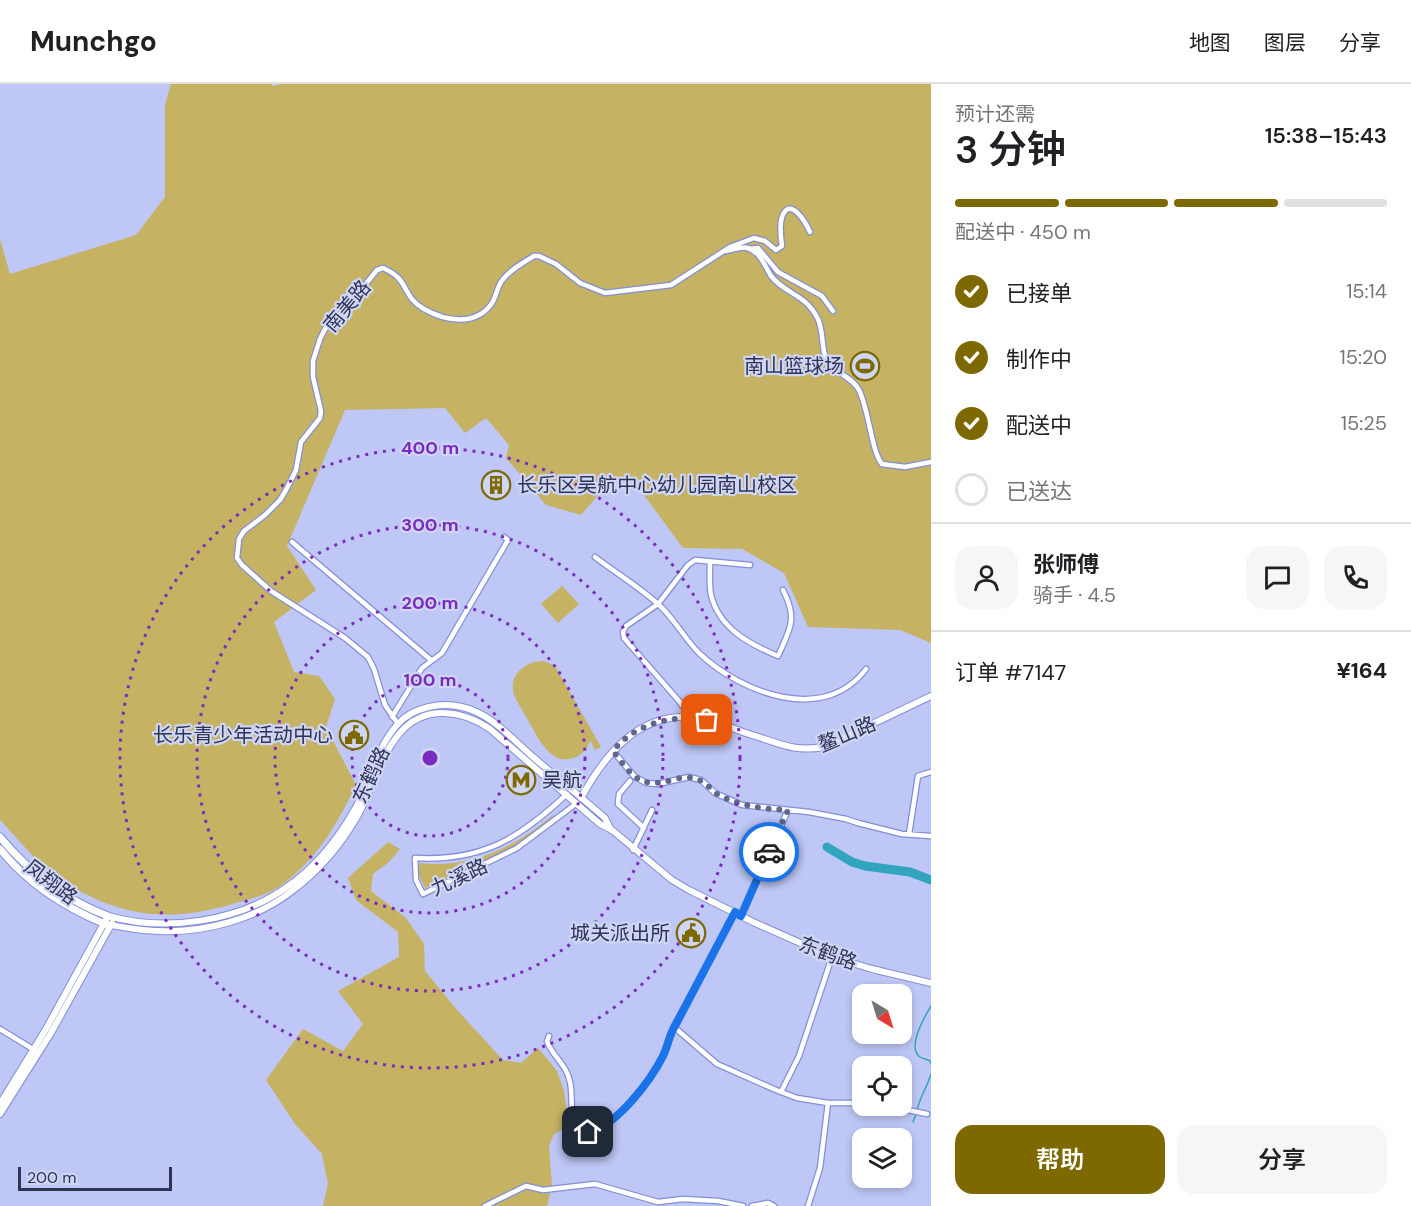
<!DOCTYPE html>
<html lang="zh">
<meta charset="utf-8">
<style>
body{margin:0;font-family:"DM Sans","Noto Sans SC",sans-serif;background:#f6f6f6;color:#202124;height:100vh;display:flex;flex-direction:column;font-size:22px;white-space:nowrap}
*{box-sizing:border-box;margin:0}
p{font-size:20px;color:#757577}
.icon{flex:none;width:33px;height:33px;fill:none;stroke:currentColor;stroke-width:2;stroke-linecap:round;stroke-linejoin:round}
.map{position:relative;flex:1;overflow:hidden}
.side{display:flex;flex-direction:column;background:#fff;width:480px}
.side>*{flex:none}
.needle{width:39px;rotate:142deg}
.tools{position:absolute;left:852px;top:900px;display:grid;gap:12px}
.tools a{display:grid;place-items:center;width:60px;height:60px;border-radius:12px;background:#fff;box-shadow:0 3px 9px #0003;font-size:30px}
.scale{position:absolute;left:18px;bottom:15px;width:154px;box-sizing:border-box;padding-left:6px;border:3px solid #2f3453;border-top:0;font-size:16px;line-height:21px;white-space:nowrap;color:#2f3453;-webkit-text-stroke:4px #cfd5f5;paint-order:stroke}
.pin{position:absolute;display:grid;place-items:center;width:51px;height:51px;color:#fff;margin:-26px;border-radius:12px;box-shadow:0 3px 9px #0006}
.courier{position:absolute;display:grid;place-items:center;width:60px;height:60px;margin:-30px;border:4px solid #1a73e8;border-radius:50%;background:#fff;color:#222;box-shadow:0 2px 8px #0007}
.overview em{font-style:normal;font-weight:600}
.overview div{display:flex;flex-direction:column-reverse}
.overview{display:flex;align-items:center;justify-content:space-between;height:102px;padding:0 24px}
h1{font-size:39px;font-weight:600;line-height:45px}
.bar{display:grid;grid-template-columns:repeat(4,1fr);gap:9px 6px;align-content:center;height:72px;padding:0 24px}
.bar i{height:8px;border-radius:4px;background:#e0e0e0}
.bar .on{background:#7d6900}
.bar p{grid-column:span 4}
.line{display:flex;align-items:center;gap:15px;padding:0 24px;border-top:2px solid #e0e0e0}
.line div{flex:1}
.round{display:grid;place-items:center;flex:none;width:63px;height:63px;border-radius:18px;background:#f6f6f6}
ol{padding:0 24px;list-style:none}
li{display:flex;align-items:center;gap:18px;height:66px}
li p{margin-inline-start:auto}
li .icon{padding:6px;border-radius:50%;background:#7d6900;color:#fff;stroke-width:4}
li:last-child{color:#757577}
li i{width:33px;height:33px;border:3px solid #e0e0e0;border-radius:50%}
.action{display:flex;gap:12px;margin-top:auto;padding:12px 24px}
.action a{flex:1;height:69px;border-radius:18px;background:#7d6900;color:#fff;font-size:24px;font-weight:600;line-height:69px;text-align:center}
.action a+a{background:#f6f6f6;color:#202124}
header{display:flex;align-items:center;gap:36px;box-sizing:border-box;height:84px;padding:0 30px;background:#fff;border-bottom:2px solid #e0e0e0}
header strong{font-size:28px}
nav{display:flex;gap:33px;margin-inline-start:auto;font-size:21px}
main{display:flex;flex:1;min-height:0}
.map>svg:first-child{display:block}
</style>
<header>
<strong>Munchgo</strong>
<nav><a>地图</a><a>图层</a><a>分享</a></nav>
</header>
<main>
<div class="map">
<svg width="931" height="1122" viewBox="0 0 931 1122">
<rect width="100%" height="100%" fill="#bec7f5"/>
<path fill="#c5b263" d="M171 0H272V2L281 0H931V559L900 546 808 543 784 489 742 465 683 464 641 407 612 395 581 431 546 421 506 374 509 361 486 334 465 349 445 324 345 326 287 462 316 506 274 538 294 588 319 592 335 615 326 643 356 701C338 739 316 777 280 802 266 812 248 815 233 820 166 839 121 833 62 797 43 785 16 753 0 736V155L10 190 136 151 165 113V21Z
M562 502 579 520 558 539 541 520Z
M544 577 555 582 601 663 595 666 590 656C587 671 568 681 554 672 542 664 536 650 529 638 525 630 519 622 515 613 506 592 525 577 544 577Z
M554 730C538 757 457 789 425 804L419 791V779C471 785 516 763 554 730Z
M388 758 400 765 389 778 373 790 371 807 406 834 424 860 425 887 457 926 503 976 521 979 538 964 557 987 564 1007 569 1042 554 1050 549 1062 552 1101 547 1122H323L328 1100 322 1070 295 1040 266 996 303 945 343 967 363 940 338 907 399 873 398 848 356 816 348 794Z"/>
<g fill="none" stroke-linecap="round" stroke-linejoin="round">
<path stroke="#31a5bd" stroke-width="1.5" d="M931 922C925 932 906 963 920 973 923 975 927 975 930 977L931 980
M917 1026C920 1013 927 1003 931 990
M913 1038 916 1030"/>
<path stroke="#31a5bd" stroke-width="9" d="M827 763 852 778 865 782 910 788 931 796"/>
<g stroke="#828ed7" stroke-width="7">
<path id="street" d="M749 165 758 164 778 188 822 212 833 227
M726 167C733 166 741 162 748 164 760 168 765 182 771 192 786 211 805 209 818 235 824 249 821 262 826 275 833 289 852 292 859 306 869 326 871 366 882 380L905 383 931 378
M292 458 431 576
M595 473C616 489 639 503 658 520 674 534 684 554 699 569 741 609 824 641 866 585
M710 478C710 489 709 501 711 511 719 544 749 560 778 572 790 545 798 535 783 506
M392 633 422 584 442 569 508 456 504 453
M690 633 679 617 624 554 623 548 626 542 658 520 688 481 695 476 750 481
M398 640 385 621 374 585 368 573 345 554 271 507 242 481 237 474 239 455 244 447 265 431 280 416 286 406 296 386 301 358 320 334 321 327 313 293V277L320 255 325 245 345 226 377 186 383 184C411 196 400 211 424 225 445 237 476 243 492 219 496 213 497 204 501 198 508 187 524 178 534 172H539L556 180 580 199 605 209 671 201 730 163 754 154 765 157 776 166 782 162C781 154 779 142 782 133 790 111 806 139 810 148
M613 667 634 692 646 699 658 700 689 693 701 696 715 709 742 721 809 728 846 735 858 739 902 750 931 752
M630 697 619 710 618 720 644 744
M567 710C520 754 482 778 415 774L416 796 423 810 517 764 577 719
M909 750 918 692 931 688
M633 766 652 726
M741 832 788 726
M674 943 717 980 776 1006 797 1014 828 1019H862
M0 945 36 967
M549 952 547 957C552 972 567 981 570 998 574 1015 567 1037 582 1048 611 1051 651 995 663 972 668 963 669 952 674 942 695 904 715 867 735 828
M781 1008 799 972 832 873
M889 1022 927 1030
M485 1122 526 1102 543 1106 595 1100 658 1118 683 1115 718 1117 743 1122
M752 1122 768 1119 774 1122
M808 1122 820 1084 828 1019"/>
</g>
<g stroke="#828ed7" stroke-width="8">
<path id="secondary" d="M581 714C604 672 637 630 690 633 711 634 733 645 752 651 781 660 794 668 824 663L931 612
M105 840C123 843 141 847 159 847 205 849 256 835 292 807 320 786 341 761 358 731 372 705 380 673 399 650 424 620 462 626 490 645L600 740 612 746 672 796 689 806 753 838 832 873 872 885 931 899
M0 1020 46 945 108 832C166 848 238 838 287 803 316 783 338 755 355 725 370 698 377 662 398 640 413 623 441 618 462 623 490 629 511 654 532 672 556 693 581 713 605 734L611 746
M0 1030 51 949 112 839"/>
</g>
<g stroke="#828ed7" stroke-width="9">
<path id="primary" d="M0 753C30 789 65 816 108 832
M0 765C28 800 64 823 105 840"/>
</g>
<use href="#street" stroke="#fff" stroke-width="4.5"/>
<use href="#secondary" stroke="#fff" stroke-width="6"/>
<use href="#primary" stroke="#fff" stroke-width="7"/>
</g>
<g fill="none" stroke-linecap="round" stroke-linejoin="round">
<path stroke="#61678c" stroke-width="6" stroke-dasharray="0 10.8" d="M707 636C674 630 635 639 613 667 632 692 639 705 672 696 681 693 691 692 699 696 706 698 711 706 717 710 739 722 763 725 788 726L769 768"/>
<path stroke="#1a73e8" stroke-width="8" d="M588 1048C616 1043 651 996 663 972 668 962 669 951 675 942 695 904 715 866 735 828L741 832 769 768"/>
</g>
<g fill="none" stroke="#7b2cbf" stroke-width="3" stroke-dasharray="3 6">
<circle cx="430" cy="674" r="78"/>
<circle cx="430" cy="674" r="155"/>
<circle cx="430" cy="674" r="233"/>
<circle cx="430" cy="674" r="310"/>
</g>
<defs>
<g id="stadium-ring" transform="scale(1.5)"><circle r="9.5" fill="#cfd5f5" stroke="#7d6900" stroke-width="1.5"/><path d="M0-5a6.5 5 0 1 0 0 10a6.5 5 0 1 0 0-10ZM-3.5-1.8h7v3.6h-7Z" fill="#7d6900"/></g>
<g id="building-ring" transform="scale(1.5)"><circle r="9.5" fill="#cfd5f5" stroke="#7d6900" stroke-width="1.5"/><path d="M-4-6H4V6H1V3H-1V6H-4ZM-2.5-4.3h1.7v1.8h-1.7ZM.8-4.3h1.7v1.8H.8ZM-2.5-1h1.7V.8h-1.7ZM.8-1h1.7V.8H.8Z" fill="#7d6900"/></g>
<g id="civic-ring" transform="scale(1.5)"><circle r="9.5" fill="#cfd5f5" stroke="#7d6900" stroke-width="1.5"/><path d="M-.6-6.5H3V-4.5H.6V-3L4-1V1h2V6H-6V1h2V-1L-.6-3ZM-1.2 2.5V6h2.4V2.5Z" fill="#7d6900"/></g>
<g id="metro-ring" transform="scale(1.5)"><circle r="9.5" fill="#cfd5f5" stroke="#7d6900" stroke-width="1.5"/><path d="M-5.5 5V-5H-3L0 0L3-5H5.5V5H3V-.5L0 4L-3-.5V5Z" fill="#7d6900"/></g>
</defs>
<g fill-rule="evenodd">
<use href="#stadium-ring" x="865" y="282"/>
<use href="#building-ring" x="496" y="401"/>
<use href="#civic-ring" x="354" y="651"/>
<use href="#metro-ring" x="521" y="696"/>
<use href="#civic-ring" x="691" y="849"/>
</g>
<g text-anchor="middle" stroke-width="4.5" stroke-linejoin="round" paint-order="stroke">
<g font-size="20" fill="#2f3453" stroke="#cfd5f5">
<text transform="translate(347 222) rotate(-50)" y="7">南美路</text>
<text transform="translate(847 650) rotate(-23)" y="7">鳌山路</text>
<text transform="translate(371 691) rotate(-65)" y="7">东鹤路</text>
<text transform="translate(459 793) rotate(-25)" y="7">九溪路</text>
<text transform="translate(51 798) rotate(37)" y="7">凤翔路</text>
<text transform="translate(828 869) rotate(20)" y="7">东鹤路</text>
</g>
<g font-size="20" fill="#2f3453" stroke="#cfd5f5" text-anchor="end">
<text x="844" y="289">南山篮球场</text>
<text x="517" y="408" text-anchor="start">长乐区吴航中心幼儿园南山校区</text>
<text x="333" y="658">长乐青少年活动中心</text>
<text x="542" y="703" text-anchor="start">吴航</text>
<text x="670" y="856">城关派出所</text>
</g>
</g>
<circle cx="430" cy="674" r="9" fill="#7b2cbf" stroke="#cfd5f5" stroke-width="3"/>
<g font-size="18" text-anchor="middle" font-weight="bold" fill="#7b2cbf" stroke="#cfd5f5" stroke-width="4.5" stroke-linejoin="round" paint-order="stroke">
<text x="430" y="370">400 m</text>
<text x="430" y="447">300 m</text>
<text x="430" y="525">200 m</text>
<text x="430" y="602">100 m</text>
</g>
</svg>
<div class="tools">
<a><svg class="needle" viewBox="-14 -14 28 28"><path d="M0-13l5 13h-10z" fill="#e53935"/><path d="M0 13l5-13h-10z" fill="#757577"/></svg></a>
<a><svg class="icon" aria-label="locate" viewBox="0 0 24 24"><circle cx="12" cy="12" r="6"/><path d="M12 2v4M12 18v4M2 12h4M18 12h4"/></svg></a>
<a><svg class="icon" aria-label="layers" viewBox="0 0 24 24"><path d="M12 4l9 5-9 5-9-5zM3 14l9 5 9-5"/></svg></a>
</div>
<div class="scale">200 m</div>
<div class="pin" style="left:707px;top:636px;background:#ea580c"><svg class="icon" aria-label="bag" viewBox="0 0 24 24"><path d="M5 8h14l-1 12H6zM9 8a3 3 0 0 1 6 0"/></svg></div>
<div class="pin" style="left:588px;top:1048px;background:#1f2937"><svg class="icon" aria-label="home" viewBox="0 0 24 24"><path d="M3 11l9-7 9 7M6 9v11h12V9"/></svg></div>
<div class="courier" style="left:769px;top:768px"><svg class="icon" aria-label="car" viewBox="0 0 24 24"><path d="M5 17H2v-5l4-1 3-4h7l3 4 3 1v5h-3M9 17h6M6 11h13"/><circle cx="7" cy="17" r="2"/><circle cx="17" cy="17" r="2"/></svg></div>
</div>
<section class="side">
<div class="overview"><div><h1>3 分钟</h1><p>预计还需</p></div><em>15:38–15:43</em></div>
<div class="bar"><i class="on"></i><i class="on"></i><i class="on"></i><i></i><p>配送中 · 450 m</p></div>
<ol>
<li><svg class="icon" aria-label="check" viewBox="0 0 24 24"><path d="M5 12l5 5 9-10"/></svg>已接单<p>15:14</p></li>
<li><svg class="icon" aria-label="check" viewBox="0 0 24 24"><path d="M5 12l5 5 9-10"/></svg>制作中<p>15:20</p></li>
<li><svg class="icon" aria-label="check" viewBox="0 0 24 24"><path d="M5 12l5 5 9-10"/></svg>配送中<p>15:25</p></li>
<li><i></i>已送达</li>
</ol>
<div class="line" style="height:108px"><a class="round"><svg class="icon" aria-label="person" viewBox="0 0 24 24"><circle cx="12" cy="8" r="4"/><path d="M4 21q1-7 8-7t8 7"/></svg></a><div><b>张师傅</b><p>骑手 · 4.5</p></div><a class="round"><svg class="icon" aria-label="chat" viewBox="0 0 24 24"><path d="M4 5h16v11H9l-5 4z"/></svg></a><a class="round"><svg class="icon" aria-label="phone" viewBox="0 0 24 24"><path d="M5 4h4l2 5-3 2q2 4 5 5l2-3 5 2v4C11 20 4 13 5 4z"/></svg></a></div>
<div class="line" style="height:78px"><div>订单 #7147</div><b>¥164</b></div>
<div class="action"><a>帮助</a><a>分享</a></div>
</section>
</main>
